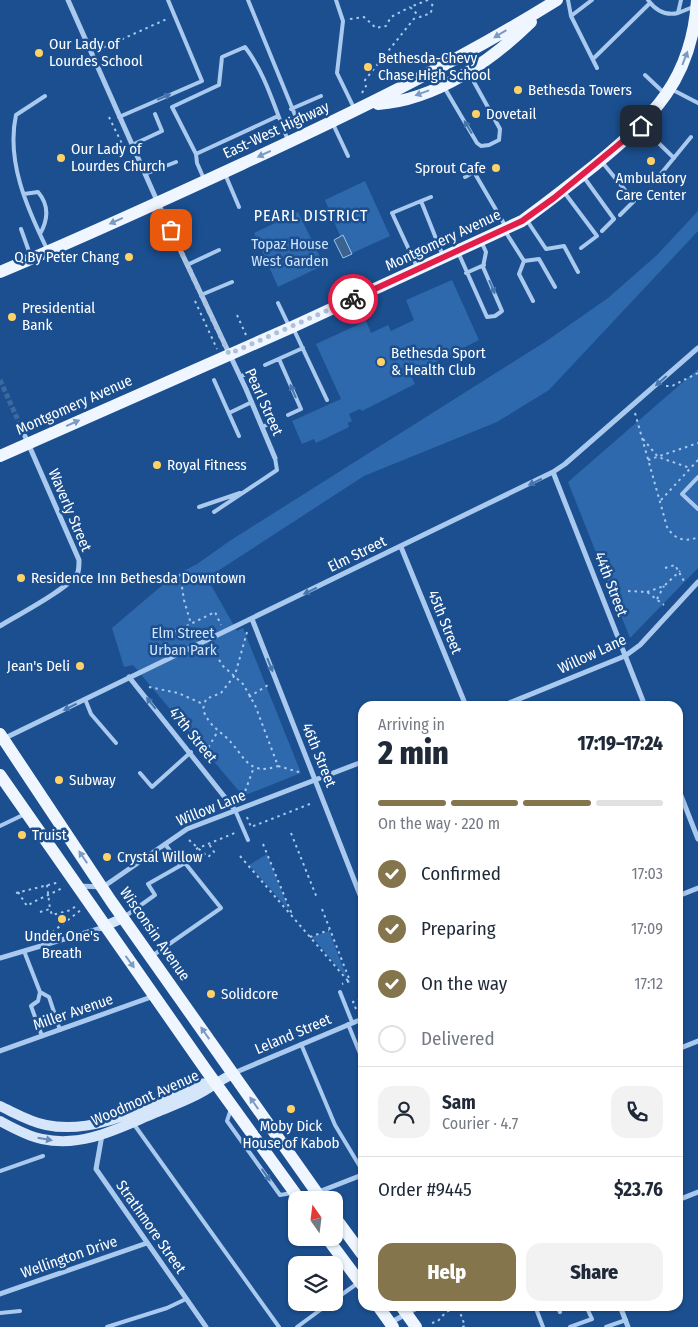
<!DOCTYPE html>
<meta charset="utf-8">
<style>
body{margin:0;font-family:"Fira Sans Condensed",sans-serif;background:#f2f2f3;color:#1f2937;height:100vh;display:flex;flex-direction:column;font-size:19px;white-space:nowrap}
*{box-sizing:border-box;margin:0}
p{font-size:16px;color:#747a83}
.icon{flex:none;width:28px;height:28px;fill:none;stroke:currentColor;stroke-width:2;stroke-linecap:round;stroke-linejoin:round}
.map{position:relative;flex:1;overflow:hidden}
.panel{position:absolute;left:358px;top:701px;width:325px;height:610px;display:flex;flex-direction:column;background:#fff;border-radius:15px;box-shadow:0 1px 4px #0004}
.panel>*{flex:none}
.needle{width:32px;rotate:346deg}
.buttons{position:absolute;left:288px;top:1191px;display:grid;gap:10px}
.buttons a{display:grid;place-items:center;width:55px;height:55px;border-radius:10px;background:#fff;box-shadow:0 1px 4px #0004;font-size:25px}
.pin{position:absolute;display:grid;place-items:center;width:42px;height:42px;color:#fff;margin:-21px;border-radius:10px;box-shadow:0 2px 8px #0006}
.courier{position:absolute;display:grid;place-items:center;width:50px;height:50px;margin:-25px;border:4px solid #e11d48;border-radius:50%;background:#fff;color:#222;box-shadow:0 1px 6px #0007}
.overview em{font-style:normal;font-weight:800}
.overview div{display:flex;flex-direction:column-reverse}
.overview{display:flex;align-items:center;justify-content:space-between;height:85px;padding:0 20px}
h1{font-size:32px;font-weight:800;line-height:38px}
.bar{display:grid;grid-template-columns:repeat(4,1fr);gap:8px 5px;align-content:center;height:60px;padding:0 20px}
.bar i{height:6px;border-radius:4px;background:#e0e1e3}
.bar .active{background:#84754c}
.bar p{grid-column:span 4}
.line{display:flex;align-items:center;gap:12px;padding:0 20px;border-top:1px solid #e0e1e3}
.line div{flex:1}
.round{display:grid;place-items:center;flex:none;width:52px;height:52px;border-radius:15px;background:#f2f2f3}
ol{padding:0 20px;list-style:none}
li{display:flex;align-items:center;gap:15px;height:55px}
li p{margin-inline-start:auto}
li .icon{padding:5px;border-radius:50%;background:#84754c;color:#fff;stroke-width:4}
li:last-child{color:#747a83}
li i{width:28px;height:28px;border:2px solid #e0e1e3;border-radius:50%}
.action{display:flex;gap:10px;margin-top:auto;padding:10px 20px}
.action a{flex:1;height:58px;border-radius:15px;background:#84754c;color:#fff;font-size:20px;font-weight:800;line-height:58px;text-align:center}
.action a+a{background:#f2f2f3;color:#1f2937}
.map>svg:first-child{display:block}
</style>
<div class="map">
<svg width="698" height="1327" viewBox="0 0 698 1327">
<rect width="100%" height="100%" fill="#1b4f8f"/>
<path fill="#2e69ad" d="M365 181 390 236 348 255 325 200Z
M698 211V231L549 390 497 422 364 476 207 578 237 631 243 628 301 773 243 796 133 665 124 667 112 628 172 577 197 564 231 540 545 342 608 298 657 255Z
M298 212 324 265 278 287 254 233Z
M452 280 479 340 426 367 424 365 409 372 415 384 362 411 360 409 349 414 352 421 348 423 349 427 316 443 314 439 302 444 292 421 341 399 316 344 366 321 371 333 388 325 391 331 414 320 406 300Z
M698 369V568L630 638 568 482Z
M267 854 289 910 249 865Z
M329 931 347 978 312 937Z"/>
<path fill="#3c6290" stroke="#9cc4f0" d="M343 235 352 254 343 258 334 240Z"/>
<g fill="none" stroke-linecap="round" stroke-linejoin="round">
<path stroke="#3d69a0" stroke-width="5" stroke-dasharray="5 2.5" stroke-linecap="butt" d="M0 380 21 427"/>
<path stroke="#a9c9ee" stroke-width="2" stroke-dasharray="2.5 4" stroke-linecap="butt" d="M428 0 410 7 420 17 431 13 433 0
M350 19 364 17 376 28 386 26 391 17 410 7
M98 50 169 18
M362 93 366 86 365 80 417 15
M109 117 124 148
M195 301 217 349
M237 315 246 335
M666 386H672L698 373
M635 413 667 527C674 539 685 543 698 537
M643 439 658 457 690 468
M648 460 698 443
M661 500 698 460
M665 568 675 565 685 583
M180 574 184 600 191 624
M628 591 647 592 664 605
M647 592 664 586 680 571
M657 599 664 586
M247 632 235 675 221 693 206 699 203 709C207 723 218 730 228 739 244 755 248 777 278 766
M212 649 223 666 243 684 255 705 278 766 302 773
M169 650 164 637 215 612 221 625
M149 687 178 693 203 704
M249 697 268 685
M205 753 218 731
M243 797 254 767
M247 817 251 827 310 804
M291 833 317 898
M189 840 208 857 214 852 209 844
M263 844 291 912 289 913
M196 849 237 832
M240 856 348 981
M47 885 50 909
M18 892 27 906C39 898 52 894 64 887
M16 893 60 882
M322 909 350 981 342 984
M40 912 50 909 52 915 71 910 77 905
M47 936 81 910
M310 937 329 930
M356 1009 353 1002 362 998
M432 1323 438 1321 446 1312 458 1307 465 1326 462 1327"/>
<path stroke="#a9c9ee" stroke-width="4" d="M248 0 302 132
M336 0 343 21 337 73 354 108
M568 0 571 16
M592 0 571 16 597 68
M648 0C656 11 665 16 678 13L681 0
M678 13 693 7
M593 59 650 3
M645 75 663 92
M444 87 477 143 481 146 489 145 499 140 500 129 469 73
M671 89 698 103
M45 96 16 115C6 161 27 208 47 249
M291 109 321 96
M119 117 202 81 168 0
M333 124 348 156
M642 127 674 158
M132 145 162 131 155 114
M196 154 278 116
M602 162 634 201 620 215
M145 174 176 162
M225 174 239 207
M583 176 614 219 602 231
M465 177 474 172 506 227
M204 179 197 163 196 154 172 107 219 85 222 57 245 47C266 74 275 110 288 140
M655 181 691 137
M564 192 597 236 581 248
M24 194 38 192C50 206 48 220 40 234
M431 197 421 201 443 256
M526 219 546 249 564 246 578 272
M21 229 31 257
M505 231 524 261 519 274 533 301
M458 252 487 317 495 316 502 311 483 267 486 252 481 241
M524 261 539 259 555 287
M187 265 219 250
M417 267 392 213 421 201
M466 273 484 265
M201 295 232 282
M278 303 289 326
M294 330 327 400
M279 359 301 409 288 415
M265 365 303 348
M240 377 249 372
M214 380 239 436
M229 413 252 402
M262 427 271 423
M698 477 682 494 698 509
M199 507 240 493
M214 512 277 470 275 458
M85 699 91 714 116 743
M140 773 152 787 191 752
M235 810 248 840
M0 826 25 814
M165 844 180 864
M124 917 155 895 148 884 185 863 221 908 152 956
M24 951 40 992 38 1001 31 1006 42 1036
M40 992 49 997 60 1030
M340 992 352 1022
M348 1024 361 1056
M301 1044 335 1125 362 1170
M231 1109 227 1121 280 1195 292 1193
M133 1123 279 1327
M0 1171 43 1156
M334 1300 358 1283
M535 1306 543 1327
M557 1306 560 1312
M0 1313 20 1311
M107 1327 167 1308 186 1299
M297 1327 331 1302
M570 1327 592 1319 586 1306
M606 1327 626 1320"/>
<path stroke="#a9c9ee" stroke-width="5" d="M68 0 158 203 246 389 275 458
M553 472 645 706
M401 547 466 706
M252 619 362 900
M0 626C16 616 72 587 78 572 79 568 79 563 79 560L21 427
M129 677 235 810
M502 706 625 656 640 645 698 582
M3 739 553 472 565 464 698 348
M678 788 698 839
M79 886 103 887 187 829 362 762
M678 896 698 888
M0 958 105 927
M678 1049 698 1041
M0 1051 154 996
M234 1073 362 1019
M102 1135 96 1169 206 1327
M316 1193 362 1175
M678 1200 698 1192
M0 1294 147 1243
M620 1306 628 1327
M390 1323 420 1306"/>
<path stroke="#d6e6fa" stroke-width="10" d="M105 926 123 918
M0 1106C15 1113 30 1122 46 1125 99 1136 152 1102 200 1084L214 1082
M0 1121C13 1128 27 1136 42 1139 83 1148 119 1128 155 1113 171 1106 189 1100 204 1091 214 1085 222 1079 233 1074"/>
<path stroke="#f0f6ff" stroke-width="12" d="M378 104C436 100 491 61 531 22
M0 272C81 238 162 201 242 164 350 114 456 63 557 0
M0 456 290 328 522 221C547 203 571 184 595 165 653 117 692 80 697 0
M0 734 111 901 322 1200
M0 775 206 1070 300 1200
M334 1216 362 1254
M327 1238 362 1285
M378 1306 393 1327
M401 1306 416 1327"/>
</g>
<defs><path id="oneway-solid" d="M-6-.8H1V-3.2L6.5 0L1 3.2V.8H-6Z" transform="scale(1.25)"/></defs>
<g fill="#7b9ac1">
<use href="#oneway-solid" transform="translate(500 34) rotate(149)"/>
<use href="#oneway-solid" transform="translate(685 58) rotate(-69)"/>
<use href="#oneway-solid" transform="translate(422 93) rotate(160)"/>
<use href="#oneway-solid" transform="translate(264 154) rotate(155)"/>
<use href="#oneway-solid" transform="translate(116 221) rotate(156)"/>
<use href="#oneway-solid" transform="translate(73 423) rotate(-24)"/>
<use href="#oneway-solid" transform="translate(83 857) rotate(-124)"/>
<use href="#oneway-solid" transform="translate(130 962) rotate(54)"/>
<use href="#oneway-solid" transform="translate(205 1033) rotate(-125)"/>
<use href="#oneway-solid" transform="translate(254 1103) rotate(-125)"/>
</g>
<g fill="#4674ac">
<use href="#oneway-solid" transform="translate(164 97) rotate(-23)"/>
<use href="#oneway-solid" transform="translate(468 127) rotate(-121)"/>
<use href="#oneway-solid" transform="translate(492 287) rotate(67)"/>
<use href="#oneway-solid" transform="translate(661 381) rotate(139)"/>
<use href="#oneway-solid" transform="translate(293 391) rotate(-113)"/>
<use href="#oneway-solid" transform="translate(535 482) rotate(154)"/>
<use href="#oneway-solid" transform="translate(310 591) rotate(154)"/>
<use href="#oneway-solid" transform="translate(270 665) rotate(68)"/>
<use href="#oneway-solid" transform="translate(151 703) rotate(-129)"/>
<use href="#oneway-solid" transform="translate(70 707) rotate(153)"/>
<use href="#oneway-solid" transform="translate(266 1175) rotate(55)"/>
</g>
<use fill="#668bba" href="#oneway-solid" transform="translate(45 1139) rotate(10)"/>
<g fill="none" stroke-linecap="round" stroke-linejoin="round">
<path stroke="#afc1d8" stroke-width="5" stroke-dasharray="0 9" d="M171 230 229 354 353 299"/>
<path stroke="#e11d48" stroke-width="6" d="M353 299 522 221 554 198 641 126"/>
</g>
<g fill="#ffd166" stroke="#1b4f8f" stroke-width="2">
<circle cx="39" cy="53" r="5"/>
<circle cx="368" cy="67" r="5"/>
<circle cx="518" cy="90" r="5"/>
<circle cx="476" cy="114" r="5"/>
<circle cx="61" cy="158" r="5"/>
<circle cx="651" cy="161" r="5"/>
<circle cx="496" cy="168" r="5"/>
<circle cx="129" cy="257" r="5"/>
<circle cx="12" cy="317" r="5"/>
<circle cx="381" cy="362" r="5"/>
<circle cx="157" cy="465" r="5"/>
<circle cx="21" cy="578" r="5"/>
<circle cx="80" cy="666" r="5"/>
<circle cx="59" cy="780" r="5"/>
<circle cx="22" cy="835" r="5"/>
<circle cx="107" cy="857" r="5"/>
<circle cx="62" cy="919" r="5"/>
<circle cx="211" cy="994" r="5"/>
<circle cx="291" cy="1109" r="5"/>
</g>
<g text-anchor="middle" stroke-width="5" stroke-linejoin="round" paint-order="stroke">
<g font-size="15" fill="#fff" stroke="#1b4f8f" text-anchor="start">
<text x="49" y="49">Our Lady of<tspan x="49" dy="17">Lourdes School</tspan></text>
<text x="378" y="63">Bethesda-Chevy<tspan x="378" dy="17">Chase High School</tspan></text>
<text x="528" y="95">Bethesda Towers</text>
<text x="486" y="119">Dovetail</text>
<text x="71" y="154">Our Lady of<tspan x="71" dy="17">Lourdes Church</tspan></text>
<text x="486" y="173" text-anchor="end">Sprout Cafe</text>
<text x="651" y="183" text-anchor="middle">Ambulatory<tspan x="651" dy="17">Care Center</tspan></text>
<text x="119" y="262" text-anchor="end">Q By Peter Chang</text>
<text x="22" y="313">Presidential<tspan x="22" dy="17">Bank</tspan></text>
<text x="391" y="358">Bethesda Sport<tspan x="391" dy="17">&amp; Health Club</tspan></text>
<text x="167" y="470">Royal Fitness</text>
<text x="31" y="583">Residence Inn Bethesda Downtown</text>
<text x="70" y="671" text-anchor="end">Jean's Deli</text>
<text x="69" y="785">Subway</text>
<text x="32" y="840">Truist</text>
<text x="117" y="862">Crystal Willow</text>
<text x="62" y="941" text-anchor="middle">Under One's<tspan x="62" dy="17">Breath</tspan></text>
<text x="221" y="999">Solidcore</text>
<text x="291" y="1131" text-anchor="middle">Moby Dick<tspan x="291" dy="17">House of Kabob</tspan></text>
</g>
<g font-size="15" fill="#fff" stroke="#1b4f8f">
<text transform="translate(276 130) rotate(-25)" y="5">East-West Highway</text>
<text transform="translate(443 240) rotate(-25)" y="5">Montgomery Avenue</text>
<text transform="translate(264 402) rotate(66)" y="5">Pearl Street</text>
<text transform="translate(74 405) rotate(-24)" y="5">Montgomery Avenue</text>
<text transform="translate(70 510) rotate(67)" y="5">Waverly Street</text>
<text transform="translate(357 554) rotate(-26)" y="5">Elm Street</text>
<text transform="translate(611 584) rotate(69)" y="5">44th Street</text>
<text transform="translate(445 622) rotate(68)" y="5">45th Street</text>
<text transform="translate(592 654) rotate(-25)" y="5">Willow Lane</text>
<text transform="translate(193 735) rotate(51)" y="5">47th Street</text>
<text transform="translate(319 755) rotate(68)" y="5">46th Street</text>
<text transform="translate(211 808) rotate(-22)" y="5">Willow Lane</text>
<text transform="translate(155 934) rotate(55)" y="5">Wisconsin Avenue</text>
<text transform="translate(73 1012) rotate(-19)" y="5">Miller Avenue</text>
<text transform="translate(293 1034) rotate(-23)" y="5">Leland Street</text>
<text transform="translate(145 1098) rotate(-24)" y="5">Woodmont Avenue</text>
<text transform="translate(151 1227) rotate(55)" y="5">Strathmore Street</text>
<text transform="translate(69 1257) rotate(-19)" y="5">Wellington Drive</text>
</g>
<g font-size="15" fill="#cfe3fa" stroke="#1b4f8f">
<text x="290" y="249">Topaz House<tspan x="290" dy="17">West Garden</tspan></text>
<text x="183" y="638">Elm Street<tspan x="183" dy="17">Urban Park</tspan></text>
</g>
<g font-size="16" letter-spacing="1" fill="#fff" stroke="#1b4f8f">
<text x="311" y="221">PEARL DISTRICT</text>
</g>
</g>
</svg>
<div class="buttons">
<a><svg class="needle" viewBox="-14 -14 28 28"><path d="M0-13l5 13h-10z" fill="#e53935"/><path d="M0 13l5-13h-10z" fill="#747a83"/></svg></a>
<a><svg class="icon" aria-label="layers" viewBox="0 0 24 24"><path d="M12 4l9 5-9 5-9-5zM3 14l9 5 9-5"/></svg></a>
</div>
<div class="pin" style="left:171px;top:230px;background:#ea580c"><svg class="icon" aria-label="bag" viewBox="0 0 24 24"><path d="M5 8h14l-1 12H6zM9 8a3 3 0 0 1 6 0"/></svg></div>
<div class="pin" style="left:641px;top:126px;background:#1f2937"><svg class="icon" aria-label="home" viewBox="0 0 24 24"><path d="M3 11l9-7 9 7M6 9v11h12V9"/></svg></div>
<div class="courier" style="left:353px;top:299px"><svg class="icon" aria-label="bike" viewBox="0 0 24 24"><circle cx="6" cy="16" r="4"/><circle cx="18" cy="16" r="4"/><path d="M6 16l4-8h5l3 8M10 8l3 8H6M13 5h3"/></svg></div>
<section class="panel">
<div class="overview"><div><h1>2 min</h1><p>Arriving in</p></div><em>17:19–17:24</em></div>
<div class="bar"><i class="active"></i><i class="active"></i><i class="active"></i><i></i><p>On the way · 220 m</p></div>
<ol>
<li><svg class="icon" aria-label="check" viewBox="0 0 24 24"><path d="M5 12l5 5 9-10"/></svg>Confirmed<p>17:03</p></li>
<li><svg class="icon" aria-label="check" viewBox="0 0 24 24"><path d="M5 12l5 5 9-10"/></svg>Preparing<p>17:09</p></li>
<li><svg class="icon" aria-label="check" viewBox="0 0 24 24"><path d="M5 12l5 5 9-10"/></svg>On the way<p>17:12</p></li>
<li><i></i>Delivered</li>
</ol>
<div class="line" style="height:90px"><a class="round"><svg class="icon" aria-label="person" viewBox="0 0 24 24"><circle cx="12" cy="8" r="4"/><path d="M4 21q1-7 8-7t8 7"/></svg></a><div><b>Sam</b><p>Courier · 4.7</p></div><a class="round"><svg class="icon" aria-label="phone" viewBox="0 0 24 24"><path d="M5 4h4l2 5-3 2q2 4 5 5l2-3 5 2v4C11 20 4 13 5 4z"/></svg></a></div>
<div class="line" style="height:65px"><div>Order #9445</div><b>$23.76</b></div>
<div class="action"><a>Help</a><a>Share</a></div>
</section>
</div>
